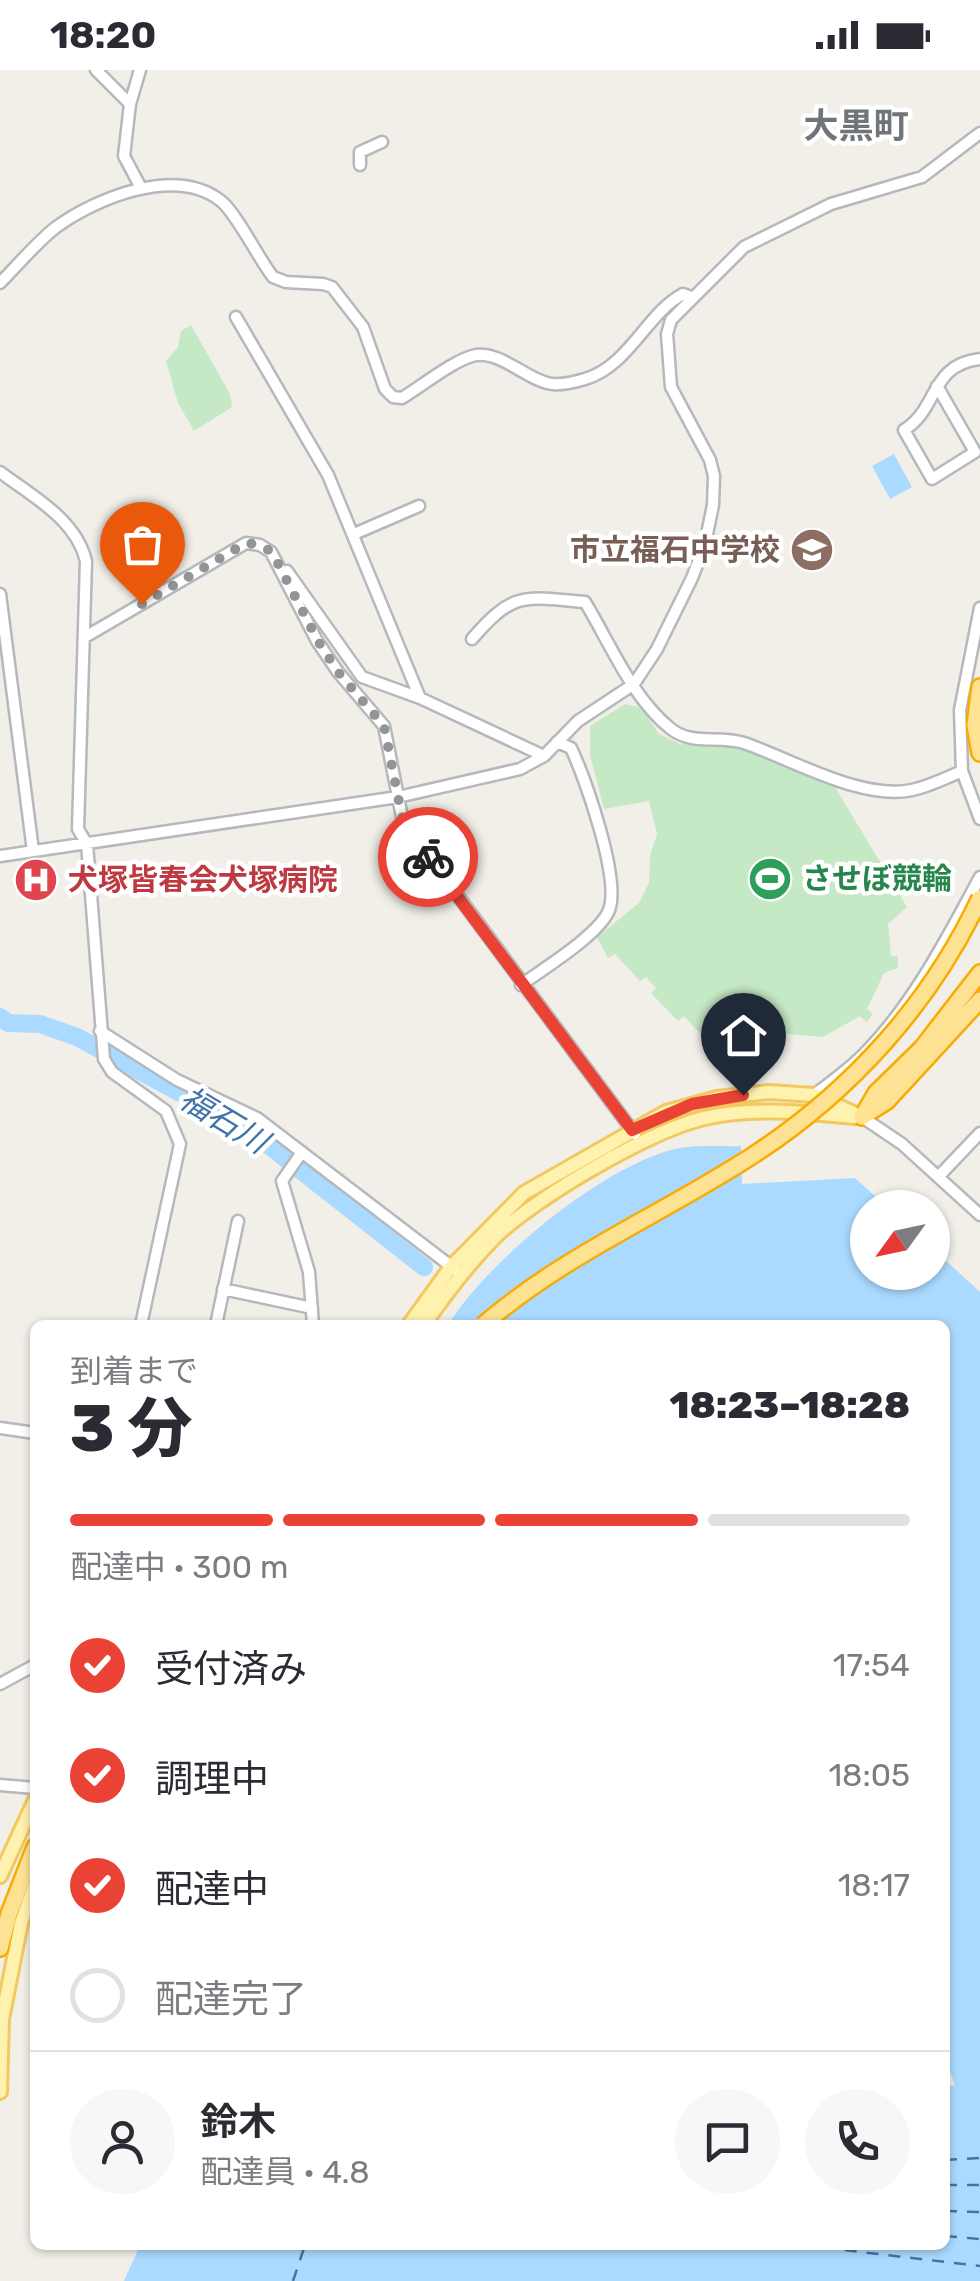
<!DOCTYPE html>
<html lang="ja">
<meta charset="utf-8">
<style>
body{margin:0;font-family:Rubik,"Noto Sans JP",sans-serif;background:#f7f7f7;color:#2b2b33;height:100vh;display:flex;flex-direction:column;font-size:38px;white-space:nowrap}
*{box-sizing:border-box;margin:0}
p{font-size:32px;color:#7c7c81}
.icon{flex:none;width:55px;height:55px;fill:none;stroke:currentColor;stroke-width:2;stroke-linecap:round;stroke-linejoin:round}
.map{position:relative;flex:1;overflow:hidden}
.drawer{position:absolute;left:30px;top:1250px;width:920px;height:930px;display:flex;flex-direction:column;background:#fff;border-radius:15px;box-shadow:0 2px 8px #0004}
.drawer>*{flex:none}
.needle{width:65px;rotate:237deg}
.tools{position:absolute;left:850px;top:1120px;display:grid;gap:20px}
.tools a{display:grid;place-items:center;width:100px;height:100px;border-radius:50%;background:#fff;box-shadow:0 2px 8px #0004;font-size:50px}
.pin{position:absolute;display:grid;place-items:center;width:85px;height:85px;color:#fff;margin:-102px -42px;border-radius:50% 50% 50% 0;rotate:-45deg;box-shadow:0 0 10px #0007}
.pin .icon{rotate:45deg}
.courier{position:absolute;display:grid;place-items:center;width:100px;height:100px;margin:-50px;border:8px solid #ea4335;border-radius:50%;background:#fff;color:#222;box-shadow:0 2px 12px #0007}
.head em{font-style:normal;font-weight:800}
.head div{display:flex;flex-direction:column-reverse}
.head{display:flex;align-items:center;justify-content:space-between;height:170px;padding:0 40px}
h1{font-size:65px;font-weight:800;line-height:75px}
.bar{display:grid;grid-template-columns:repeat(4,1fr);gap:15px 10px;align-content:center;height:120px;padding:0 40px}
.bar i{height:12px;border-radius:8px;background:#e1e1e2}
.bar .selected{background:#ea4335}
.bar p{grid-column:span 4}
.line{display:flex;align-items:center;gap:25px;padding:0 40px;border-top:2px solid #e1e1e2}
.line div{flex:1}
.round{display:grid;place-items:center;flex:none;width:105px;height:105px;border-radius:52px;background:#f7f7f7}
ol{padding:0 40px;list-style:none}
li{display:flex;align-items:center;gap:30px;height:110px}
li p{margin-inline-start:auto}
li .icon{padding:10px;border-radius:50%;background:#ea4335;color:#fff;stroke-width:4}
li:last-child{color:#7c7c81}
li i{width:55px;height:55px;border:5px solid #e1e1e2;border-radius:50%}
.status{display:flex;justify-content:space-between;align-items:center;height:70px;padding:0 50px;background:#fff;direction:ltr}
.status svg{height:28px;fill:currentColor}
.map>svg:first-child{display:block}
</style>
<div class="status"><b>18:20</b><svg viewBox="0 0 49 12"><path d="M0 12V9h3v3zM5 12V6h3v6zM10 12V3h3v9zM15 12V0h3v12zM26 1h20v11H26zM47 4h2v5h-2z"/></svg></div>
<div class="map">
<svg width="980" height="2211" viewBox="0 0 980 2211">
<rect width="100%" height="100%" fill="#f1efe8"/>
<path fill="#c5e8c5" d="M191 255 230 324 232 337 194 361 178 333 166 291 178 277 181 261Z
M625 634 642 638 659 664 680 674 744 678 832 712 907 837 888 854 891 886H898V898L884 903 867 939 873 944 867 952 860 946 823 967 766 962 749 964 717 982 684 946 678 951 651 923 656 918 646 907 640 911 615 884 608 888 597 867 639 833 649 813 650 786 657 764 649 731 604 739 590 685V656Z"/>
<path fill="#aadaff" d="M894 384 912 417 890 429 872 396Z
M741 1076 742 1114 855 1108 887 1137 868 1138V1202H932L933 1179 980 1222V2211H124L140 2175H945V2015L955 2016 945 1986V1255H448C488 1191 598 1100 671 1080 692 1074 719 1077 741 1076Z"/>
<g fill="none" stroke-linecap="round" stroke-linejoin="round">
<path stroke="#aadaff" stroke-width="18" d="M0 947 8 953 40 954 77 967 249 1060 424 1197"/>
<path stroke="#4174aa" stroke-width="2.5" stroke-dasharray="12 10" stroke-linecap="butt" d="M945 2090 980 2088
M945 2115H980
M945 2141 980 2142
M945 2166 980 2169
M801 2175 980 2196
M293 2211 305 2175"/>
<g stroke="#b5b8bc" stroke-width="15">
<path id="minor" d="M96 0 130 34
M360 95V82L382 72
M140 116 124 86 130 34 140 0
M0 213C18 195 35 174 55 158 96 128 176 95 221 131 237 144 258 188 273 207L286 212 323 214 332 217 363 257 385 319 393 327 402 328C422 316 455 289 476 285 501 282 524 307 547 313 557 316 575 312 585 309 629 296 647 243 683 224L691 227
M236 247 328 405 420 628
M937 316 975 382 932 409 904 360C939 339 929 295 980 289
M0 402C33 427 76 449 86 491L78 759 87 774 104 989 112 1002 166 1041 180 1074 141 1255
M354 464 419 436
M287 501 362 607 420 628 544 686
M0 524 33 781
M980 538 960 640 962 701 980 749
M85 567 246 473 260 475 271 482 317 571 338 602 384 656 403 752 635 1064
M472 569C514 520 525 527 585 532 610 573 632 628 671 659 693 676 719 665 744 673 791 689 862 731 912 720 930 716 946 708 962 701
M0 786 398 727 520 699 544 686 578 651 634 614 657 579 692 508 705 474 713 435 714 406 710 390 671 317 667 264 671 250 744 177 831 134 922 107 980 63
M521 915C543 899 600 864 609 840 621 809 585 708 571 678L557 672
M100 961 177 1010 257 1048 456 1200
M814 1025C831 1012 848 1000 863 985 913 935 947 868 980 807
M862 1047 902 1074 980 1145
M302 1082 282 1111 309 1202 313 1255
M940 1105 980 1063
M223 1219 312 1238
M216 1255 238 1151
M0 1358 35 1363
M0 1614 35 1595
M0 1715 35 1718"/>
</g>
<g stroke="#f2c960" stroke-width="18">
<path id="major" d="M409 1255 451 1197 524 1123 666 1042 717 1028 769 1022 814 1025 862 1047
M424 1255C446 1223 469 1193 496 1166 538 1126 654 1058 709 1047 758 1037 806 1043 855 1047
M0 1806 35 1730
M0 2022 2 1949 21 1853 35 1814"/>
</g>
<g stroke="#f9ab00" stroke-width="20">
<path id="highway" d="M980 617 975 655 980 683
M865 1045 887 1031 980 930
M862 1047 876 1023 922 978 980 903
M0 1878 9 1844 35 1777"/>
</g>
<use href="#minor" stroke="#fff" stroke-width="10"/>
<use href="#major" stroke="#fff2af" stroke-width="12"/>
<use href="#highway" stroke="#fde293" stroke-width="15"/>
<g stroke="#f9ab00" stroke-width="20" stroke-linecap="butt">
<path id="highway-bridge" d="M483 1255C565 1184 665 1143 755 1084 851 1021 931 933 980 828"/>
</g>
<use href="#highway-bridge" stroke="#fde293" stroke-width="15"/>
</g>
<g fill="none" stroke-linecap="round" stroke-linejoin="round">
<path stroke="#929495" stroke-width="10" stroke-dasharray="0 18" d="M142 534 246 473 260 475 272 482 318 571 338 602 384 656 403 752 428 787"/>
<path stroke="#ea4335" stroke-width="12" d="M428 787 632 1060 692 1034 743 1025"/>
</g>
<defs>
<g id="school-disc" transform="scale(2.25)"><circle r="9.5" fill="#8d6e63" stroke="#fff"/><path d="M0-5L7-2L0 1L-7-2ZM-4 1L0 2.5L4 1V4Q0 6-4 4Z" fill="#fff"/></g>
<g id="stadium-disc" transform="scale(2.25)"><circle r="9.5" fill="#2e9e5b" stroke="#fff"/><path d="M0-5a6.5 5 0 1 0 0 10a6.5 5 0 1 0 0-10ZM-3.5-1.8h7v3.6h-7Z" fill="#fff"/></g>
<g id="hospital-disc" transform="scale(2.25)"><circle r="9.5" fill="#e0444e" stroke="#fff"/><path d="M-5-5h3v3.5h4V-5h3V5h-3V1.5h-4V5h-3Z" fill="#fff"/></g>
</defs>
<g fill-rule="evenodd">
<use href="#school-disc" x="812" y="480"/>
<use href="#stadium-disc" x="770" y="809"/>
<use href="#hospital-disc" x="36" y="810"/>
</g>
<g text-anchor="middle" stroke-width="9" stroke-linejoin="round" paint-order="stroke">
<g font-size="30" font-weight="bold" fill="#785e54" stroke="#fff" text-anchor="end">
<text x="780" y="490">市立福石中学校</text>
</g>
<g font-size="30" font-weight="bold" fill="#27864d" stroke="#fff" text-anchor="start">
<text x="802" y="819">させぼ競輪</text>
</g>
<g font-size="30" font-weight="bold" fill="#be3a42" stroke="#fff" text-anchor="start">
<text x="68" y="820">犬塚皆春会犬塚病院</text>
</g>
<g font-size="32" font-style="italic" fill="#4174aa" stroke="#fff">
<text transform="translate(224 1050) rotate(31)" y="11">福石川</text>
</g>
<g font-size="35" font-weight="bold" fill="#70757a" stroke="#fff">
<text x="856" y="68">大黒町</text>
</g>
</g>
</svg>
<div class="tools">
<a><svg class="needle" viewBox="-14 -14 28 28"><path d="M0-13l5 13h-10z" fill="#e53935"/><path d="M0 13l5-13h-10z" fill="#7c7c81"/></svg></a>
</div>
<div class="pin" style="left:142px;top:534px;background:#ea580c"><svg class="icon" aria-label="bag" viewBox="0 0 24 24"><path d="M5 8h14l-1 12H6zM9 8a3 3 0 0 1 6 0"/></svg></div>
<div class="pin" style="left:743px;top:1025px;background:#1f2937"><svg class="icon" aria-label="home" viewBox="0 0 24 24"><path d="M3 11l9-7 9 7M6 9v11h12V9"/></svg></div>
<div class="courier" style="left:428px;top:787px"><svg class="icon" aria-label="bike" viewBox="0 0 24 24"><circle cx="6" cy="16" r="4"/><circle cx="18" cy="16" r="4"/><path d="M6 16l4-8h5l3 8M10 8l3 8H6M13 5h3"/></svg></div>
<section class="drawer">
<div class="head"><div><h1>3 分</h1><p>到着まで</p></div><em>18:23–18:28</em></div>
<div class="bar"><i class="selected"></i><i class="selected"></i><i class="selected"></i><i></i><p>配達中 · 300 m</p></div>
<ol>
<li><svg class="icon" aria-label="check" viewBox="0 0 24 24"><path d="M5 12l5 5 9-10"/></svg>受付済み<p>17:54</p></li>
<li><svg class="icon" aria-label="check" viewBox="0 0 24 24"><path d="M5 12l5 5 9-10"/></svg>調理中<p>18:05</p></li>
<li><svg class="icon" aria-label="check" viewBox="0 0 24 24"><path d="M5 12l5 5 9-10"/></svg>配達中<p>18:17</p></li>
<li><i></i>配達完了</li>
</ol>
<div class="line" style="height:180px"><a class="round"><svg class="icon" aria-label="person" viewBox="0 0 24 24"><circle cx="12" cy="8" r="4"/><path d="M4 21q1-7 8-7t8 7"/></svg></a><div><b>鈴木</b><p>配達員 · 4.8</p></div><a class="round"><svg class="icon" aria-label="chat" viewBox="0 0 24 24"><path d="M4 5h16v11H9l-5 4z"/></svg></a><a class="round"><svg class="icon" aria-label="phone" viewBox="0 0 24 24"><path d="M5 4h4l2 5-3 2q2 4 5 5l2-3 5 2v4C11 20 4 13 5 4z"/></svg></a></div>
</section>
</div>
